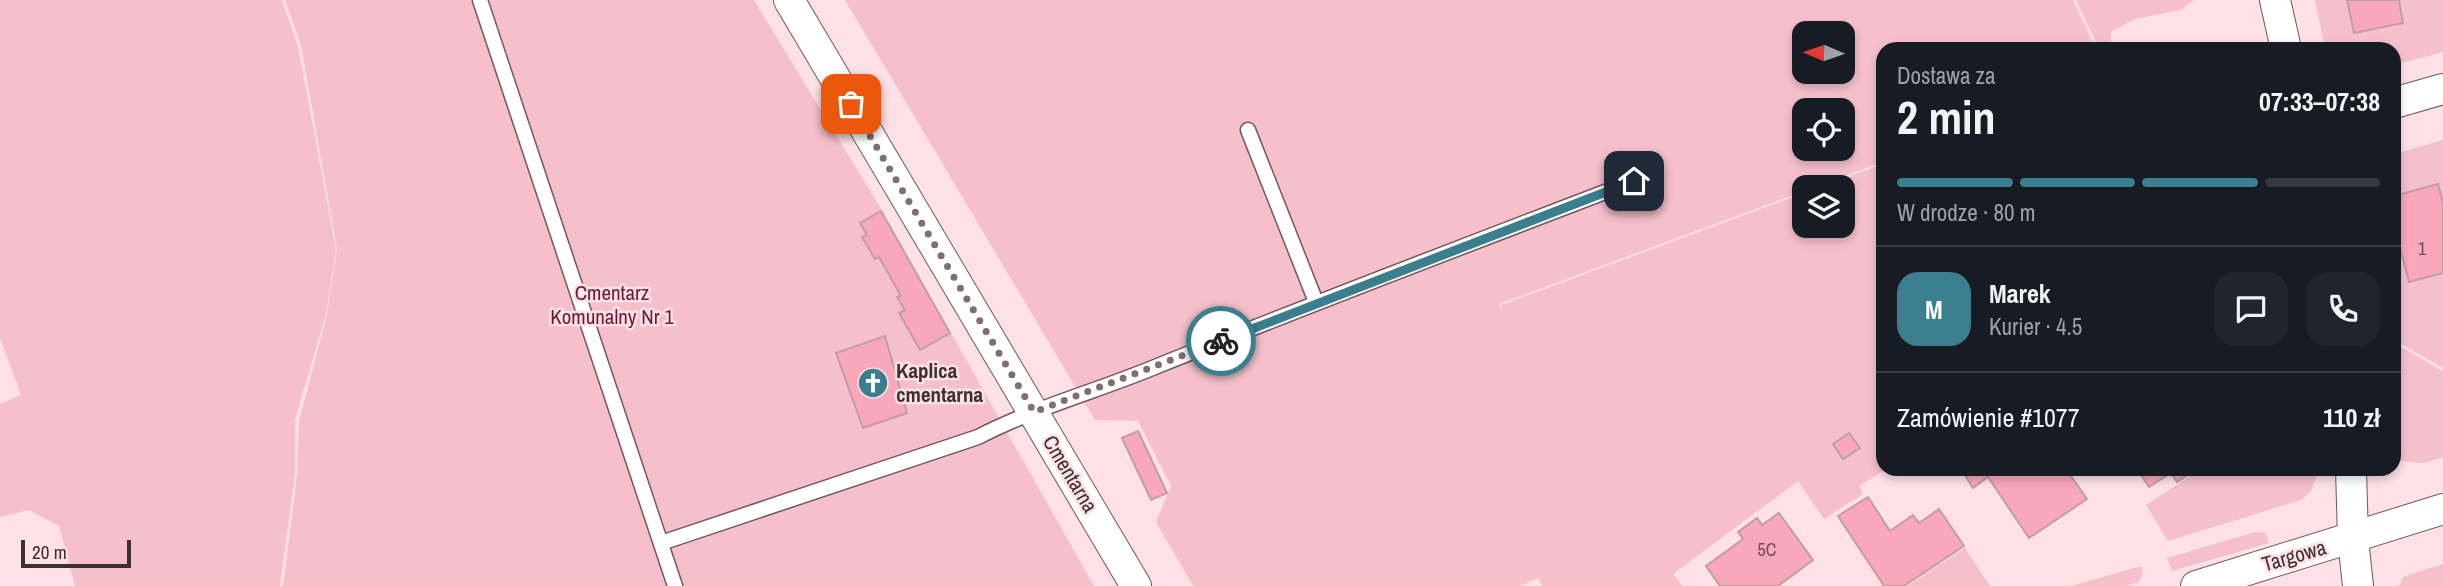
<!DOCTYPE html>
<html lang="pl">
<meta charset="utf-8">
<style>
body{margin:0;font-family:"Archivo Narrow",sans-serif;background:#20242c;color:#f1f3f6;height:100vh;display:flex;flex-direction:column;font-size:26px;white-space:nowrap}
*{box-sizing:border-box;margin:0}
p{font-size:23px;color:#9ea1a6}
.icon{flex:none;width:38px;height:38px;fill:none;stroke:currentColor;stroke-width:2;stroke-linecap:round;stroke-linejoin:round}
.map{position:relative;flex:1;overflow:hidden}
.panel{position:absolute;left:1876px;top:42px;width:525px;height:434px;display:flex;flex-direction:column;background:#171b24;border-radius:21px;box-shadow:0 4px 10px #0003}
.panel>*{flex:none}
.needle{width:46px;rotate:272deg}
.buttons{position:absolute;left:1792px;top:21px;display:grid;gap:14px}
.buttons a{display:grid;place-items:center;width:63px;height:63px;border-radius:14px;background:#171b24;box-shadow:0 4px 10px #0003;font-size:35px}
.scale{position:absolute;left:21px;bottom:18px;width:110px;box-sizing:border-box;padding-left:7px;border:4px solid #3d3033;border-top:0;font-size:19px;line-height:24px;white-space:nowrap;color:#3d3033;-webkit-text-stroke:5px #fde1e6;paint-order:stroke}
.pin{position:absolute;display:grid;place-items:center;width:60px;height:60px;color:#fff;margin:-30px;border-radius:14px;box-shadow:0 4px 10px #0006}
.courier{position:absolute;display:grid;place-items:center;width:70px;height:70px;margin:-35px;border:5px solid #3b7f8e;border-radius:50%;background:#fff;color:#222;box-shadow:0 2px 9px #0007}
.head em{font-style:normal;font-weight:700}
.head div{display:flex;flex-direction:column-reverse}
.head{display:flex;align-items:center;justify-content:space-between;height:119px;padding:0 21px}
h1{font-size:46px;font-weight:700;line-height:52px}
.bar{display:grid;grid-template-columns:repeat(4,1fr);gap:10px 7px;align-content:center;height:84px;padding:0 21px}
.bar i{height:9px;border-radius:5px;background:#363941}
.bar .current{background:#3b7f8e}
.bar p{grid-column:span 4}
.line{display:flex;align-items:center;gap:18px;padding:0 21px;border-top:2px solid #363941}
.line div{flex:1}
.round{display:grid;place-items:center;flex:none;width:74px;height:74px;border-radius:21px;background:#20242c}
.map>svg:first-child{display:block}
</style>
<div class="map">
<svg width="2443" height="586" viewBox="0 0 2443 586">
<rect width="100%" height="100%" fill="#fde1e6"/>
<path fill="#f5c0cb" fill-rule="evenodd" d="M0 0H282L298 46 336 249 326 314 295 420V474L280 586H75L59 526 29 510 0 517V404L21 395 0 338Z
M285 0H754L880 207 1094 586H283L297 475 299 421 327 314 337 249 301 46Z
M845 0H2073L2096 49H1883V162L1814 187H1804V191L1499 304 1503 312 1501 305 1804 193V226H1843V187H1820L1883 164V469H1886L1859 486 1863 494 1824 519 1798 481 1673 574 1682 586H1542L1539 578 1519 586H1193L1156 522 1171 486 1138 421 1095 420ZM1804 33H1843V72H1804ZM1804 110H1843V149H1804Z
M2076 0H2194L2181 10 2135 19 2111 32 2112 49H2099Z
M2315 0H2443V52L2394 65V49H2325Z
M2443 140V368L2394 340V154Z
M2394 343 2443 371V457L2424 463 2394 461Z
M2201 469H2319L2311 491 2301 500 2168 541 2146 505Z
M2255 532 2266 533 2269 543 2172 571 2167 558Z
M1965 548 1990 586H1907Z
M2443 564V586H2399L2403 577Z
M2141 566 2143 572 2139 582 2124 586H2071Z"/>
<path fill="#f9a7ba" stroke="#bf9ea5" stroke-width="2" d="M2347 0H2399L2403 23 2354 33Z
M2438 184 2443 203V273L2409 282 2394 225V196Z
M881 211 950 333 920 350 899 313 905 310 897 297 901 296 879 257 875 259 862 237 867 235 860 223Z
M885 336 907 413 863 428 836 353Z
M1138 431 1167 493 1151 500 1122 438Z
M1849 433 1860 448 1843 459 1833 444Z
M1961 469H2066L2087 499 2029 538 1988 477 1973 488Z
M2137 469H2197L2177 482 2171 473 2149 487Z
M1868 497 1890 531 1913 515 1919 523 1939 509 1964 546 1904 586H1884L1838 516Z
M1779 513 1813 560 1778 586H1720L1706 566 1743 539 1738 532 1757 518 1762 525Z"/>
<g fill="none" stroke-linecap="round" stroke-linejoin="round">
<g stroke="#74575d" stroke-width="17">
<path id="lane" d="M480 0 675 586
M1248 130 1316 302
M661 543 978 437C1034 408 1097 391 1155 367 1314 303 1474 242 1634 181"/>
</g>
<g stroke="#74575d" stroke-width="32">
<path id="street" d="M789 0 1136 586
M2275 0 2286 49
M2394 103 2443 89
M2351 469 2353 539 2358 586
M2196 586 2443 509"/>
</g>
<use href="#lane" stroke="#fff" stroke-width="14"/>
<use href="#street" stroke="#fff" stroke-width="30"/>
</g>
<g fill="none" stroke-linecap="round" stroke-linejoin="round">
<path stroke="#806e72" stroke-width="7" stroke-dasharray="0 12.6" d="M851 104 1034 412 1221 341"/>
<path stroke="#3b7f8e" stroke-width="9" d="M1221 341 1634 181"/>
</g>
<defs>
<g id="church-disc" transform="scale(1.575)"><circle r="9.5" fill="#3b7f8e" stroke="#fde1e6"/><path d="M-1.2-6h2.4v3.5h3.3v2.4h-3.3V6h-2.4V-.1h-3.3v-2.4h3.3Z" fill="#fff"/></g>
</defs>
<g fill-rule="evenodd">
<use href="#church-disc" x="873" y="383"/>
</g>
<g text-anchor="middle" stroke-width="5" stroke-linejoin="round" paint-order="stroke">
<g font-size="18" fill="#6c4e55">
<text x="2422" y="255">1</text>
<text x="1767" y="556">5C</text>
</g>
<g font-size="21" fill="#6e1736" stroke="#fde1e6">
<text x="612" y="300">Cmentarz<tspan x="612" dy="24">Komunalny Nr 1</tspan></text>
</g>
<g font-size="21" font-weight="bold" fill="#3d3033" stroke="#fde1e6" text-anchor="start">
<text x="896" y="378">Kaplica<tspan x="896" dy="24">cmentarna</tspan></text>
</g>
<g font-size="21" fill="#3d3033" stroke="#fde1e6">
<text transform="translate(1070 474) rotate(59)" y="7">Cmentarna</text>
<text transform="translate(2294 556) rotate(-16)" y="7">Targowa</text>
</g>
</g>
</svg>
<div class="buttons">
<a><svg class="needle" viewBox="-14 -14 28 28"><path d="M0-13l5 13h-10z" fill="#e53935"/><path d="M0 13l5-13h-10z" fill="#9ea1a6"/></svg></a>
<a><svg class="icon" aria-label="locate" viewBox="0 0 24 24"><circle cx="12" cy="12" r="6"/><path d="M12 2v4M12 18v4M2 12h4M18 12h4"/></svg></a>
<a><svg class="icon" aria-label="layers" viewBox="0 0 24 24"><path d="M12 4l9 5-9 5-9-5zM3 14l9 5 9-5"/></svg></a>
</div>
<div class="scale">20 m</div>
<div class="pin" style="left:851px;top:104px;background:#ea580c"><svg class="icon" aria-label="bag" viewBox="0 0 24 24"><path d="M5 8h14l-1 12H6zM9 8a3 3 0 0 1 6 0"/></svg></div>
<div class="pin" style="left:1634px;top:181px;background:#1f2937"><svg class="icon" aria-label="home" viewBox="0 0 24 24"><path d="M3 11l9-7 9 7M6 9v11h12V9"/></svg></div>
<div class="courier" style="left:1221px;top:341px"><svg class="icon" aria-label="bike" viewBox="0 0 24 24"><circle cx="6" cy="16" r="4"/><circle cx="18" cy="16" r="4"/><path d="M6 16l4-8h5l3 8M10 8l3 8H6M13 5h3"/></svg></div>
<section class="panel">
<div class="head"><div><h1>2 min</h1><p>Dostawa za</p></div><em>07:33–07:38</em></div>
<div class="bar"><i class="current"></i><i class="current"></i><i class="current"></i><i></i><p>W drodze · 80 m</p></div>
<div class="line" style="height:126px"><b class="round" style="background:#3b7f8e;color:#fff">M</b><div><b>Marek</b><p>Kurier · 4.5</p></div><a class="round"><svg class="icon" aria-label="chat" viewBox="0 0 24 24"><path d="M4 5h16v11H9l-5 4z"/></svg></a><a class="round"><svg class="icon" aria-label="phone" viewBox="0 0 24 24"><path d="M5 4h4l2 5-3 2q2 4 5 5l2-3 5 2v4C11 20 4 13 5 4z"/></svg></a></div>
<div class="line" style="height:91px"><div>Zamówienie #1077</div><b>110 zł</b></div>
</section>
</div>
